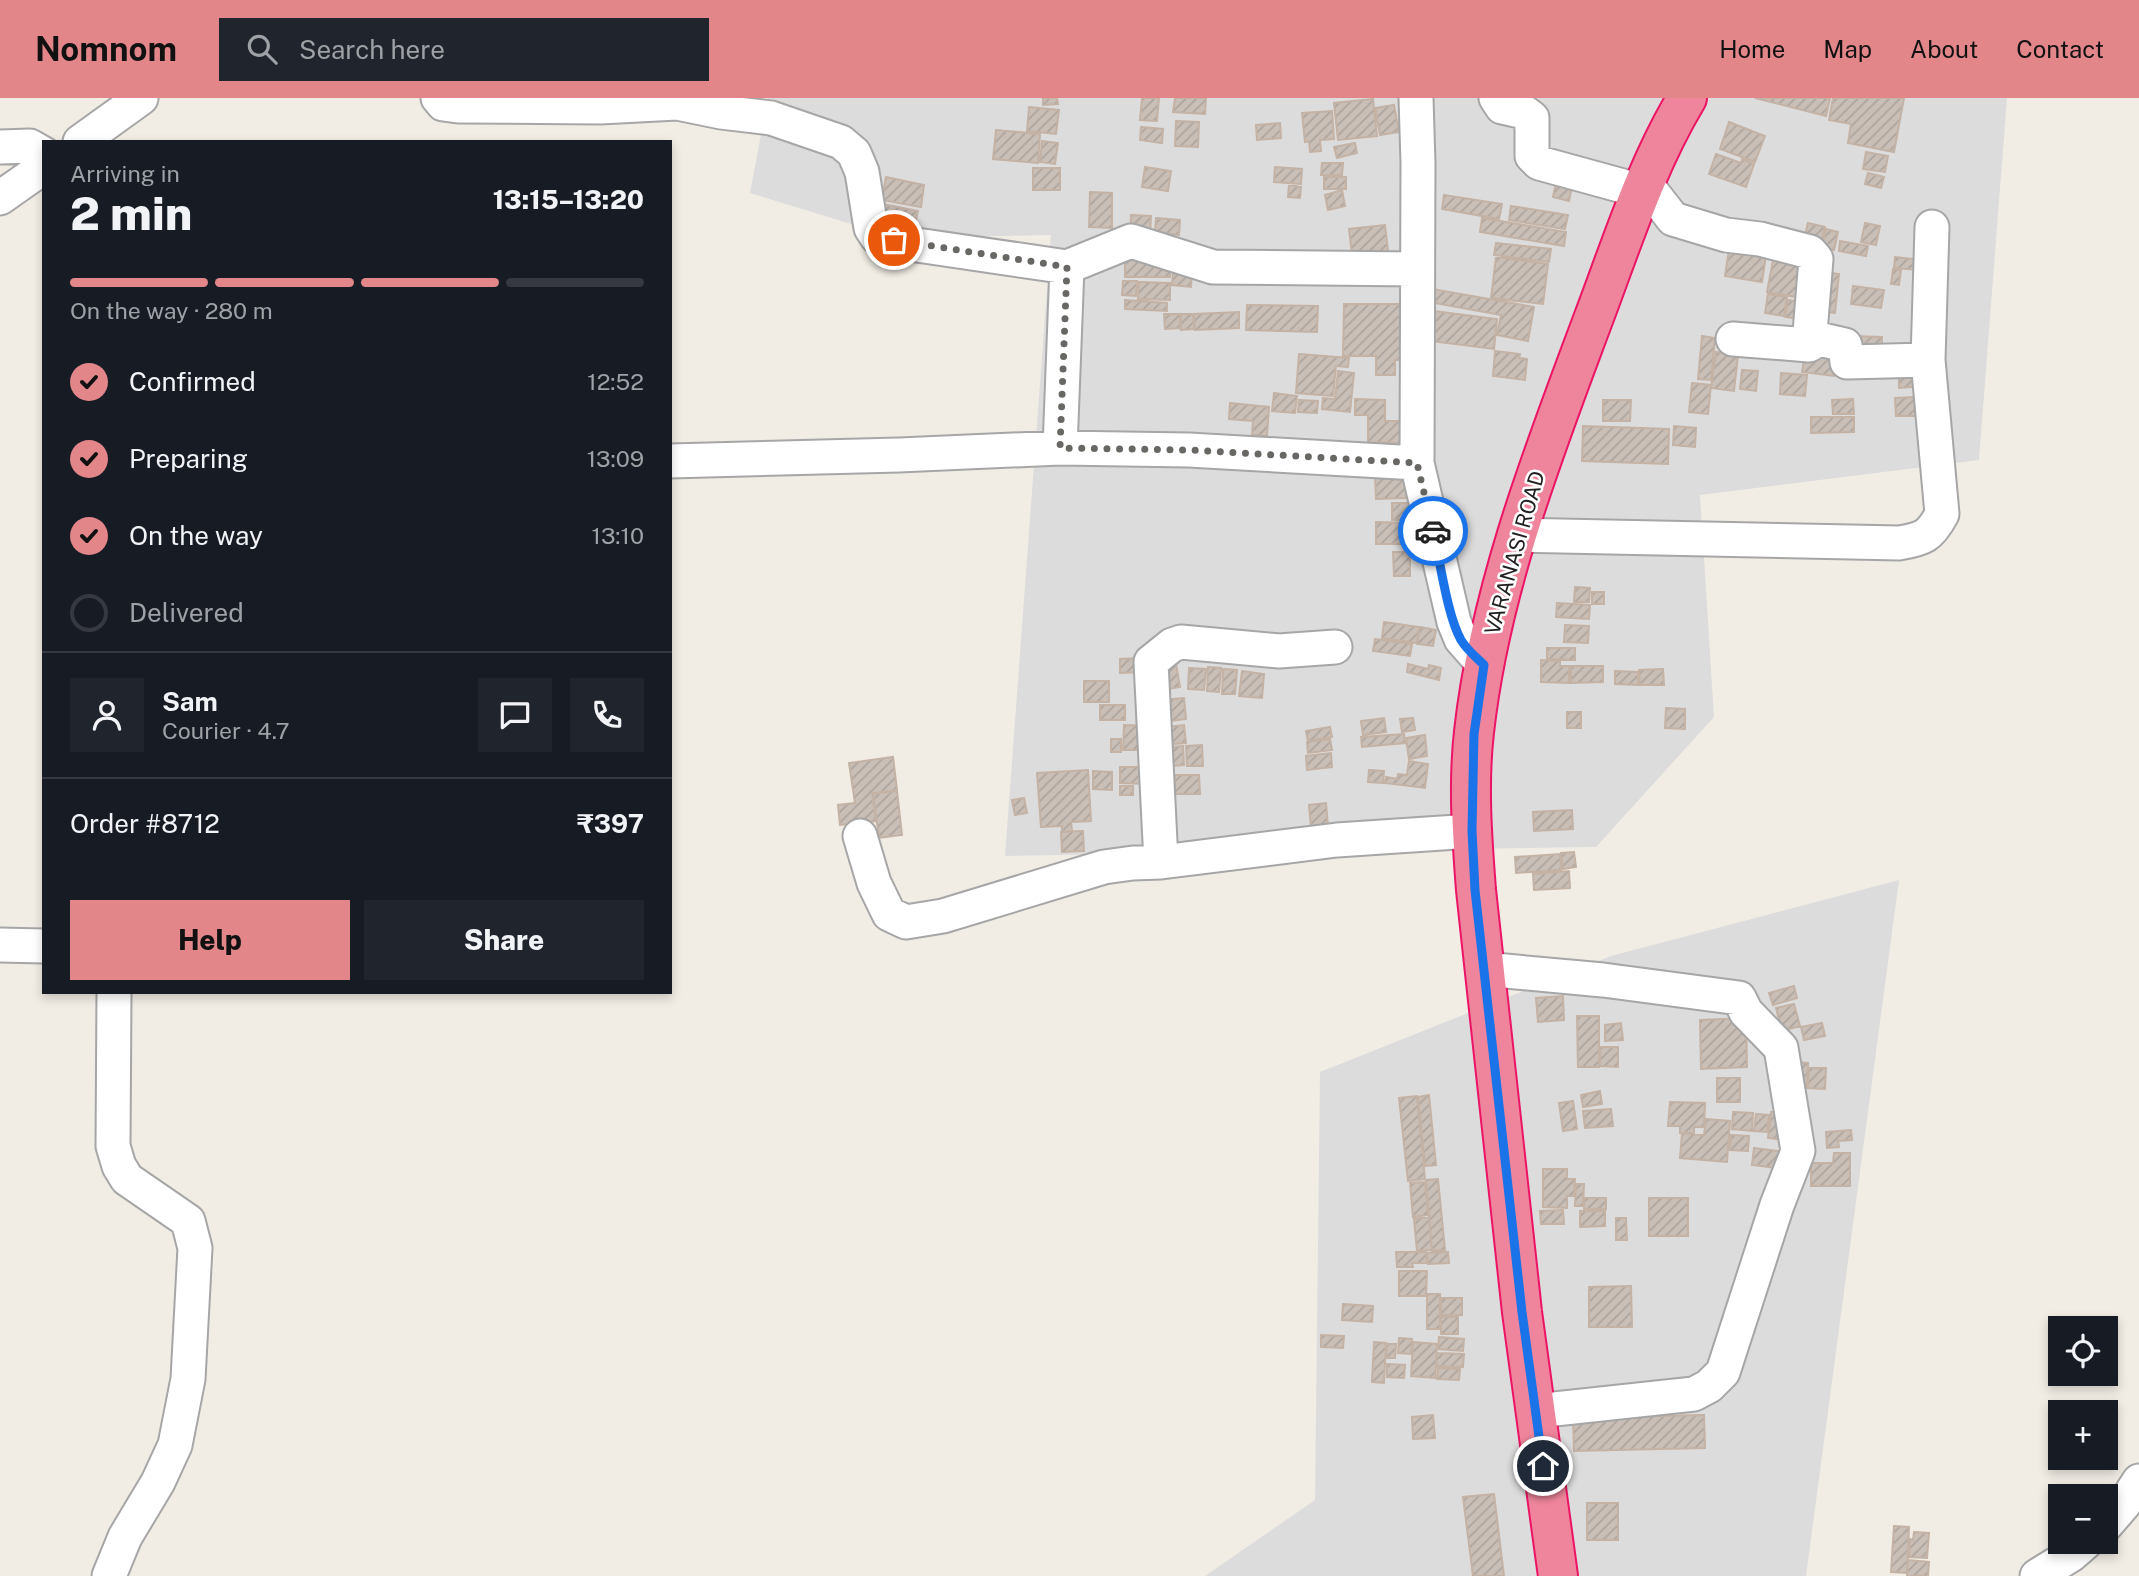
<!DOCTYPE html>
<meta charset="utf-8">
<style>
body{margin:0;font-family:"Public Sans",sans-serif;background:#20242c;color:#f1f3f6;height:100vh;display:flex;flex-direction:column;font-size:26px;white-space:nowrap}
*{box-sizing:border-box;margin:0}
p{font-size:23px;color:#9ea1a6}
.icon{flex:none;width:38px;height:38px;fill:none;stroke:currentColor;stroke-width:2;stroke-linecap:round;stroke-linejoin:round}
.map{position:relative;flex:1;overflow:hidden}
.panel{position:absolute;left:42px;top:42px;width:630px;height:854px;display:flex;flex-direction:column;background:#171b24;border-radius:0px;box-shadow:0 4px 10px #0003}
.panel>*{flex:none}
.controls{position:absolute;left:2048px;top:1218px;display:grid;gap:14px}
.controls a{display:grid;place-items:center;width:70px;height:70px;border-radius:0px;background:#171b24;box-shadow:0 4px 10px #0003;font-size:35px}
.pin{position:absolute;display:grid;place-items:center;width:60px;height:60px;color:#fff;margin:-30px;border:4px solid #fff;border-radius:50%;box-shadow:0 2px 7px #0007}
.courier{position:absolute;display:grid;place-items:center;width:70px;height:70px;margin:-35px;border:5px solid #1a73e8;border-radius:50%;background:#fff;color:#222;box-shadow:0 2px 9px #0007}
.summary em{font-style:normal;font-weight:800}
.summary div{display:flex;flex-direction:column-reverse}
.summary{display:flex;align-items:center;justify-content:space-between;height:119px;padding:0 28px}
h1{font-size:46px;font-weight:800;line-height:52px}
.bar{display:grid;grid-template-columns:repeat(4,1fr);gap:10px 7px;align-content:center;height:84px;padding:0 28px}
.bar i{height:9px;border-radius:5px;background:#363941}
.bar .current{background:#e2868a}
.bar p{grid-column:span 4}
.line{display:flex;align-items:center;gap:18px;padding:0 28px;border-top:2px solid #363941}
.line div{flex:1}
.round{display:grid;place-items:center;flex:none;width:74px;height:74px;border-radius:0px;background:#20242c}
ol{padding:0 28px;list-style:none}
li{display:flex;align-items:center;gap:21px;height:77px}
li p{margin-inline-start:auto}
li .icon{padding:7px;border-radius:50%;background:#e2868a;color:#111;stroke-width:4}
li:last-child{color:#9ea1a6}
li i{width:38px;height:38px;border:4px solid #363941;border-radius:50%}
.cta{display:flex;gap:14px;margin-top:auto;padding:14px 28px}
.cta a{flex:1;height:80px;border-radius:0px;background:#e2868a;color:#111;font-size:28px;font-weight:800;line-height:80px;text-align:center}
.cta a+a{background:#20242c;color:#f1f3f6}
header{display:flex;align-items:center;gap:42px;box-sizing:border-box;height:98px;padding:0 35px;background:#e2868a;color:#111}
header strong{font-size:33px}
nav{display:flex;gap:38px;margin-inline-start:auto;font-size:24px}
.search{width:490px;height:63px;background:#20242c;display:flex;align-items:center;gap:18px;box-sizing:border-box;padding:0 24px;border-radius:0px;color:#9ea1a6;font-size:26px}
.map>svg:first-child{display:block}
</style>
<header>
<strong>Nomnom</strong>
<div class="search"><svg class="icon" aria-label="search" viewBox="0 0 24 24"><circle cx="10" cy="10" r="6"/><path d="M15 15l6 6"/></svg>Search here</div>
<nav><a>Home</a><a>Map</a><a>About</a><a>Contact</a></nav>
</header>
<div class="map">
<svg width="2139" height="1478" viewBox="0 0 2139 1478">
<defs>
<pattern id="building-hatch" width="6" height="6" patternUnits="userSpaceOnUse" patternTransform="scale(1.75)"><rect width="6" height="6" fill="#c9bfb7"/><path d="M-1 1l2-2M0 6l6-6M5 7l2-2" fill="none" stroke="#aca49d"/></pattern>
</defs>
<rect width="100%" height="100%" fill="#f1ede5"/>
<path fill="#dddcdc" d="M768 0H2007L1979 362 1700 397 1714 619 1596 749 1005 758 1051 137 897 140 750 95Z
M1899 782 1806 1478H1205L1315 1402 1320 974 1611 858Z"/>
<path fill="url(#building-hatch)" stroke="#c4b2a5" stroke-width="2" d="M1043 0H1057L1058 6 1043 7Z
M1142 0H1159L1157 23 1140 22Z
M1175 0H1206L1205 16 1173 14Z
M1755 0H1830L1826 18Z
M1833 0H1904L1894 54 1848 45 1851 26 1829 22Z
M1373 1 1377 38 1338 42 1334 5Z
M1394 7 1399 34 1380 37 1375 10Z
M1029 9 1059 12 1056 36 1027 33Z
M1332 13 1334 41 1320 42 1321 53 1310 54 1309 43 1305 44 1302 15Z
M1176 23 1199 24 1198 49 1175 48Z
M1729 24 1765 38 1755 64 1720 51Z
M1280 25 1281 40 1257 42 1256 27Z
M1141 29 1163 31 1162 45 1140 42Z
M996 32 1040 36 1038 65 993 61Z
M1042 43 1058 45 1055 66 1040 64Z
M1355 45 1357 55 1337 60 1334 49Z
M1866 54 1888 58 1885 74 1863 71Z
M1716 56 1741 65 1742 61 1754 66 1746 89 1709 76Z
M1322 65H1343L1342 77H1321Z
M1145 69 1171 73 1168 93 1142 89Z
M1275 69 1302 71 1301 86 1274 84Z
M1033 70H1060V92H1033Z
M1868 75 1884 79 1881 90 1865 86Z
M886 79 924 87 921 109 882 102Z
M1324 79H1346V91H1324Z
M1557 79 1573 83 1569 103 1553 99Z
M1289 87 1301 89 1300 100 1288 99Z
M1342 92 1345 108 1328 112 1325 97Z
M1090 94 1112 95V130L1089 129Z
M1444 97 1502 106 1499 121 1442 111Z
M883 106 918 113 913 134 879 128Z
M1511 108 1568 117 1565 131 1509 122Z
M1131 117 1151 118 1150 137 1130 136Z
M1156 120 1180 122 1179 137 1155 135Z
M1482 120 1566 134 1564 148 1480 134Z
M1808 125 1825 129 1819 153 1802 149Z
M1865 125 1880 128 1876 147 1861 144Z
M1385 127 1389 161 1353 165 1349 131Z
M1826 131 1838 134 1834 152 1822 149Z
M1840 143 1868 148 1866 158 1839 153Z
M1496 145 1551 151 1549 164 1494 157Z
M1730 145 1767 150 1762 184 1725 178Z
M1125 157 1170 158V179H1125Z
M1774 157 1814 165 1808 201 1767 194Z
M1496 159 1548 166 1543 206 1491 200Z
M1895 159 1920 162 1919 172 1894 170Z
M1893 171 1901 172 1899 187 1891 186Z
M1821 173 1839 176 1835 215 1817 213Z
M1173 174 1192 175 1191 189 1172 187Z
M1123 183H1137L1136 198 1122 197Z
M1139 184 1170 185V202L1138 201Z
M1853 188 1884 192 1881 210 1851 206Z
M1432 191 1534 209 1528 243 1497 237 1501 217 1429 204Z
M1768 196 1787 199 1784 218 1765 215Z
M1125 202 1167 205V213L1125 211Z
M1788 202 1810 205 1808 222 1785 219Z
M1344 206H1402V262H1395V277H1376V258H1343Z
M1247 207 1318 208 1317 234 1246 232Z
M1434 213 1497 221 1494 251 1430 243Z
M1239 214V230L1195 232 1194 216Z
M1164 216H1180V230L1165 231Z
M1181 216H1193L1194 231 1181 232Z
M1702 238 1715 240 1711 282 1698 281Z
M1851 238 1882 239 1881 260 1851 259Z
M1495 253 1520 256 1519 260 1527 261 1525 282 1493 278Z
M1716 254 1738 257 1734 293 1711 290Z
M1805 255 1836 259 1834 278 1802 274Z
M1299 256 1349 260 1348 269 1336 268 1333 298 1296 295Z
M1742 272 1758 273 1756 293 1740 291Z
M1338 273 1354 275 1350 314 1322 311 1323 300 1335 301Z
M1781 275 1807 277 1805 298 1780 296Z
M1924 278 1925 288 1899 290V280Z
M1692 285 1711 287 1708 316 1689 314Z
M1274 295 1297 298 1295 315 1272 313Z
M1914 299 1915 318H1896L1895 300Z
M1355 301 1385 302V323H1407V345L1368 344V317H1355Z
M1853 301 1854 316H1833L1832 302Z
M1299 302 1318 303 1317 315 1298 314Z
M1603 302H1631L1630 323H1603Z
M1230 305 1269 309 1267 338 1252 337 1253 323 1229 321Z
M1811 319H1854V334L1811 335Z
M1583 328 1669 331 1668 366 1582 363Z
M1674 328 1696 330 1695 349 1673 347Z
M1406 376V400L1376 401 1375 377Z
M1392 405H1410V422H1392Z
M1376 424 1410 425V446H1376Z
M1393 454H1410V478H1394Z
M1575 489 1590 490 1589 504H1574Z
M1592 494H1604V506H1592Z
M1557 505 1590 507 1589 521 1556 519Z
M1384 524 1419 529 1417 545 1382 540Z
M1565 527 1589 528 1588 545 1564 544Z
M1420 529 1436 532 1433 548 1417 546Z
M1375 541 1412 546 1410 558 1373 553Z
M1547 550H1575V562L1547 561Z
M1142 560 1143 574 1120 575V561Z
M1175 560 1180 589 1162 592 1157 563Z
M1541 562 1560 563V568H1569V585L1541 584Z
M1408 566 1428 571 1429 567 1441 570 1439 582 1407 574Z
M1571 568H1603V584L1571 585Z
M1208 569 1221 570 1219 594 1207 593Z
M1189 570 1206 571 1204 592 1188 591Z
M1223 571 1237 572 1235 596H1222Z
M1663 571 1664 587H1640L1639 572Z
M1242 573 1264 576 1262 600 1239 598Z
M1615 573 1638 574V587L1615 586Z
M1084 583H1109V604H1084Z
M1184 600 1186 621 1163 624 1161 602Z
M1100 607H1125V622H1100Z
M1666 610 1685 611V631L1665 630Z
M1567 614H1581V630H1567Z
M1384 620 1386 634 1363 637 1361 623Z
M1413 620 1415 632 1402 634 1400 621Z
M1124 627 1150 628 1149 652H1123Z
M1184 627 1186 645 1159 647 1157 630Z
M1330 629 1332 639 1308 643 1306 633Z
M1404 636 1405 645 1362 649 1361 639Z
M1425 637 1427 658 1409 661 1406 640Z
M1111 641H1121V654H1111Z
M1330 641 1332 652 1308 655 1307 644Z
M1202 647 1203 668H1187L1186 648Z
M1183 648 1184 667 1159 669 1158 650Z
M1331 655 1332 669 1307 672 1306 658Z
M893 659 897 692 872 695 876 723 840 727 838 707 855 705 849 665Z
M1409 663 1428 666 1425 690 1385 685 1386 679 1397 681 1398 676 1407 677Z
M1120 669H1150V686L1120 685Z
M1088 672 1091 723 1071 724 1072 733 1062 734V728L1041 729 1037 675Z
M1369 672 1384 673 1383 685 1368 684Z
M1093 673 1112 674V692L1093 691Z
M1175 677H1199L1200 696H1175Z
M1120 688H1133V697H1120Z
M897 693 902 737 879 740 873 696Z
M1024 700 1027 715 1015 717 1012 702Z
M1326 705 1329 740 1312 742 1309 707Z
M1572 712 1573 731 1534 733 1533 714Z
M1083 733 1084 753 1062 754 1061 734Z
M1574 754 1576 769 1563 771 1561 755Z
M1560 756 1561 772 1516 775 1515 759Z
M1569 773 1570 790 1534 792 1533 776Z
M1794 888 1797 900 1773 907 1769 895Z
M1563 898 1564 922 1538 924 1536 900Z
M1794 906 1800 928 1782 933 1776 910Z
M1577 918H1599V969H1578Z
M1746 920 1747 969 1701 971 1700 922Z
M1621 925 1623 942 1605 943V927Z
M1822 925 1825 938 1804 942 1801 929Z
M1600 949H1618V969L1600 968Z
M1795 964 1808 965 1807 990 1793 989Z
M1809 970H1826L1825 991 1808 990Z
M1717 980H1740V1004H1717Z
M1600 993 1602 1006 1583 1009 1581 997Z
M1429 997 1436 1067 1425 1068 1418 999Z
M1417 998 1425 1081 1408 1083 1399 1000Z
M1573 1003 1577 1031 1563 1033 1559 1005Z
M1670 1004 1705 1005 1704 1029H1694V1035H1680V1028H1668Z
M1611 1011 1613 1028 1585 1030 1583 1013Z
M1733 1014 1753 1015 1752 1033 1732 1031Z
M1771 1014 1786 1015 1783 1042 1768 1040Z
M1756 1016 1769 1017 1767 1034 1754 1033Z
M1706 1021 1730 1023 1727 1064 1680 1060 1682 1035 1704 1037Z
M1851 1032 1852 1042 1838 1043 1839 1049 1827 1050 1826 1034Z
M1731 1037 1749 1038 1748 1053 1730 1052Z
M1754 1050 1785 1054 1783 1071 1752 1067Z
M1834 1055H1850V1088H1811V1065H1833Z
M1543 1071H1567V1081H1575L1574 1098H1567V1110L1543 1109Z
M1438 1081 1445 1152 1432 1153 1426 1082Z
M1425 1084 1428 1117 1413 1119 1410 1085Z
M1576 1086H1584L1583 1108H1575Z
M1584 1100H1606V1111H1584Z
M1649 1100H1688V1138H1649Z
M1563 1112 1564 1126H1541L1540 1113Z
M1580 1113H1605V1128L1580 1129Z
M1429 1119 1432 1152 1417 1153 1414 1121Z
M1616 1120H1626L1627 1142H1616Z
M1396 1154H1426L1427 1165H1412L1413 1169H1397Z
M1448 1154 1449 1165 1428 1166 1427 1155Z
M1399 1173H1427L1426 1198H1399Z
M1631 1188 1632 1229H1589V1189Z
M1427 1196H1440V1231H1427Z
M1441 1200H1462V1217H1441Z
M1343 1206 1373 1208 1372 1224 1342 1222Z
M1441 1219H1458V1236H1441Z
M1321 1237 1344 1238 1343 1250 1321 1249Z
M1439 1239 1464 1241 1463 1253 1438 1251Z
M1399 1240 1412 1241 1411 1256 1398 1255Z
M1374 1244 1386 1245 1384 1285 1372 1284Z
M1413 1244 1437 1246 1435 1280 1411 1278Z
M1387 1246H1396L1395 1260H1386Z
M1437 1255 1464 1256 1463 1269 1436 1268Z
M1387 1266 1405 1267 1404 1280 1387 1279Z
M1438 1270 1460 1271 1459 1282 1437 1281Z
M1433 1317 1435 1340 1413 1341 1412 1319Z
M1704 1317 1705 1350 1574 1353 1573 1320Z
M1494 1396 1504 1478H1473L1463 1399Z
M1587 1405H1618V1442H1587Z
M1894 1428 1909 1429 1907 1475 1891 1474Z
M1914 1434 1929 1435 1927 1460 1909 1459 1910 1441 1913 1442Z
M1908 1462 1929 1464 1928 1478H1907Z"/>
<g fill="none" stroke-linecap="round" stroke-linejoin="round">
<g stroke="#a6a6a6" stroke-width="37">
<path id="minor" d="M438 0 443 6 458 8 600 9 677 5 721 14 771 20 841 44 854 55 862 74 871 130 877 139 910 146 1067 169 1060 350
M1416 0 1418 65 1417 365 1454 524 1461 541 1484 567
M1496 0 1502 9 1524 14 1532 20V58L1539 65 1641 93
M80 44 141 0
M0 49 30 48 44 56
M1645 85 1673 121 1726 137 1760 141 1810 154 1816 161 1809 247
M0 100 44 69
M1067 169 1131 143 1213 169 1416 171
M1733 241 1809 247 1819 241 1845 247 1847 264 1928 262
M670 363 899 357 1060 350 1189 352 1417 365
M1517 437 1899 445C1924 441 1930 438 1942 416L1928 262 1932 129
M860 738 874 785 889 816 906 824 943 818 1104 769 1133 765 1161 764 1337 742 1472 733
M1161 764 1151 564 1172 547 1181 544 1279 553 1335 549
M0 847 44 848
M1483 871 1603 882 1739 900 1746 914 1781 950 1798 1053 1777 1107 1723 1274 1709 1288 1694 1296 1536 1313
M2105 1428 2124 1406 2139 1383
M109 1478 125 1439 158 1384 175 1347 188 1281 195 1150 188 1123 127 1081 119 1068 113 1048 114 894
M2037 1478 2071 1457 2086 1444"/>
</g>
<g stroke="#ec1464" stroke-width="42">
<path id="highway" d="M1558 1478 1522 1214 1476 792C1472 740 1468 686 1474 634 1490 490 1544 353 1594 219 1622 145 1646 68 1687 0"/>
</g>
<use href="#minor" stroke="#fff" stroke-width="33"/>
<use href="#highway" stroke="#ef859c" stroke-width="38"/>
</g>
<g fill="none" stroke-linecap="round" stroke-linejoin="round">
<path stroke="#686764" stroke-width="7" stroke-dasharray="0 12.6" d="M894 142 1067 169 1060 350 1189 352 1417 365 1433 433"/>
<path stroke="#1a73e8" stroke-width="9" d="M1433 433C1440 462 1447 517 1461 542 1467 552 1476 559 1484 567L1474 636 1472 733 1475 792 1522 1214 1543 1368"/>
</g>
<g text-anchor="middle" stroke-width="5" stroke-linejoin="round" paint-order="stroke">
<g font-size="21" fill="#1f1f1f" stroke="#fff">
<text transform="translate(1515 455) rotate(-74)" y="7">VARANASI ROAD</text>
</g>
</g>
</svg>
<div class="controls">
<a><svg class="icon" aria-label="locate" viewBox="0 0 24 24"><circle cx="12" cy="12" r="6"/><path d="M12 2v4M12 18v4M2 12h4M18 12h4"/></svg></a>
<a>+</a>
<a>−</a>
</div>
<div class="pin" style="left:894px;top:142px;background:#ea580c"><svg class="icon" aria-label="bag" viewBox="0 0 24 24"><path d="M5 8h14l-1 12H6zM9 8a3 3 0 0 1 6 0"/></svg></div>
<div class="pin" style="left:1543px;top:1368px;background:#1f2937"><svg class="icon" aria-label="home" viewBox="0 0 24 24"><path d="M3 11l9-7 9 7M6 9v11h12V9"/></svg></div>
<div class="courier" style="left:1433px;top:433px"><svg class="icon" aria-label="car" viewBox="0 0 24 24"><path d="M5 17H2v-5l4-1 3-4h7l3 4 3 1v5h-3M9 17h6M6 11h13"/><circle cx="7" cy="17" r="2"/><circle cx="17" cy="17" r="2"/></svg></div>
<section class="panel">
<div class="summary"><div><h1>2 min</h1><p>Arriving in</p></div><em>13:15–13:20</em></div>
<div class="bar"><i class="current"></i><i class="current"></i><i class="current"></i><i></i><p>On the way · 280 m</p></div>
<ol>
<li><svg class="icon" aria-label="check" viewBox="0 0 24 24"><path d="M5 12l5 5 9-10"/></svg>Confirmed<p>12:52</p></li>
<li><svg class="icon" aria-label="check" viewBox="0 0 24 24"><path d="M5 12l5 5 9-10"/></svg>Preparing<p>13:09</p></li>
<li><svg class="icon" aria-label="check" viewBox="0 0 24 24"><path d="M5 12l5 5 9-10"/></svg>On the way<p>13:10</p></li>
<li><i></i>Delivered</li>
</ol>
<div class="line" style="height:126px"><a class="round"><svg class="icon" aria-label="person" viewBox="0 0 24 24"><circle cx="12" cy="8" r="4"/><path d="M4 21q1-7 8-7t8 7"/></svg></a><div><b>Sam</b><p>Courier · 4.7</p></div><a class="round"><svg class="icon" aria-label="chat" viewBox="0 0 24 24"><path d="M4 5h16v11H9l-5 4z"/></svg></a><a class="round"><svg class="icon" aria-label="phone" viewBox="0 0 24 24"><path d="M5 4h4l2 5-3 2q2 4 5 5l2-3 5 2v4C11 20 4 13 5 4z"/></svg></a></div>
<div class="line" style="height:91px"><div>Order #8712</div><b>₹397</b></div>
<div class="cta"><a>Help</a><a>Share</a></div>
</section>
</div>
